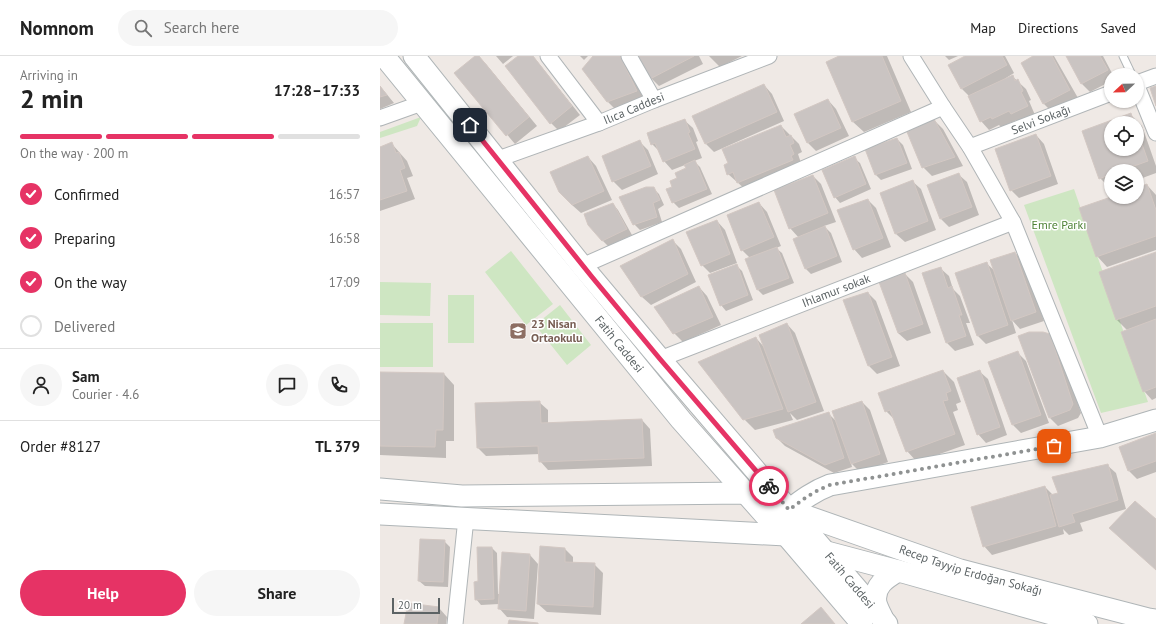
<!DOCTYPE html>
<meta charset="utf-8">
<style>
body{margin:0;font-family:"PT Sans",sans-serif;background:#f6f6f6;color:#222;height:100vh;display:flex;flex-direction:column;font-size:15px;white-space:nowrap}
*{box-sizing:border-box;margin:0}
p{font-size:13px;color:#767676}
.icon{flex:none;width:22px;height:22px;fill:none;stroke:currentColor;stroke-width:2;stroke-linecap:round;stroke-linejoin:round}
.map{position:relative;flex:1;overflow:hidden}
.sheet{display:flex;flex-direction:column;background:#fff;width:380px}
.sheet>*{flex:none}
.needle{width:26px;rotate:248deg}
.tools{position:absolute;left:724px;top:12px;display:grid;gap:8px}
.tools a{display:grid;place-items:center;width:40px;height:40px;border-radius:50%;background:#fff;box-shadow:0 1px 3px #0004;font-size:20px}
.scale{position:absolute;left:12px;bottom:10px;width:48px;box-sizing:border-box;padding-left:4px;border:2px solid #5c6365;border-top:0;font-size:11px;line-height:14px;white-space:nowrap;color:#5c6365;-webkit-text-stroke:3px #fff;paint-order:stroke}
.pin{position:absolute;display:grid;place-items:center;width:34px;height:34px;color:#fff;margin:-17px;border-radius:8px;box-shadow:0 2px 6px #0006}
.courier{position:absolute;display:grid;place-items:center;width:40px;height:40px;margin:-20px;border:3px solid #e63365;border-radius:50%;background:#fff;color:#222;box-shadow:0 1px 5px #0007}
.summary em{font-style:normal;font-weight:800}
.summary div{display:flex;flex-direction:column-reverse}
.summary{display:flex;align-items:center;justify-content:space-between;height:68px;padding:0 20px}
h1{font-size:26px;font-weight:800;line-height:30px}
.bar{display:grid;grid-template-columns:repeat(4,1fr);gap:6px 4px;align-content:center;height:48px;padding:0 20px}
.bar i{height:5px;border-radius:3px;background:#e0e0e0}
.bar .active{background:#e63365}
.bar p{grid-column:span 4}
.line{display:flex;align-items:center;gap:10px;padding:0 20px;border-top:1px solid #e0e0e0}
.line div{flex:1}
.round{display:grid;place-items:center;flex:none;width:42px;height:42px;border-radius:21px;background:#f6f6f6}
ol{padding:0 20px;list-style:none}
li{display:flex;align-items:center;gap:12px;height:44px}
li p{margin-inline-start:auto}
li .icon{padding:4px;border-radius:50%;background:#e63365;color:#fff;stroke-width:4}
li:last-child{color:#767676}
li i{width:22px;height:22px;border:2px solid #e0e0e0;border-radius:50%}
.action{display:flex;gap:8px;margin-top:auto;padding:8px 20px}
.action a{flex:1;height:46px;border-radius:24px;background:#e63365;color:#fff;font-size:16px;font-weight:800;line-height:46px;text-align:center}
.action a+a{background:#f6f6f6;color:#222}
header{display:flex;align-items:center;gap:24px;box-sizing:border-box;height:56px;padding:0 20px;background:#fff;border-bottom:1px solid #e0e0e0}
header strong{font-size:19px}
nav{display:flex;gap:22px;margin-inline-start:auto;font-size:14px}
.search{width:280px;height:36px;background:#f6f6f6;display:flex;align-items:center;gap:10px;box-sizing:border-box;padding:0 14px;border-radius:22px;color:#767676;font-size:15px}
main{display:flex;flex:1;min-height:0}
.map>svg:first-child{display:block}
</style>
<header>
<strong>Nomnom</strong>
<div class="search"><svg class="icon" aria-label="search" viewBox="0 0 24 24"><circle cx="10" cy="10" r="6"/><path d="M15 15l6 6"/></svg>Search here</div>
<nav><a>Map</a><a>Directions</a><a>Saved</a></nav>
</header>
<main>
<section class="sheet">
<div class="summary"><div><h1>2 min</h1><p>Arriving in</p></div><em>17:28–17:33</em></div>
<div class="bar"><i class="active"></i><i class="active"></i><i class="active"></i><i></i><p>On the way · 200 m</p></div>
<ol>
<li><svg class="icon" aria-label="check" viewBox="0 0 24 24"><path d="M5 12l5 5 9-10"/></svg>Confirmed<p>16:57</p></li>
<li><svg class="icon" aria-label="check" viewBox="0 0 24 24"><path d="M5 12l5 5 9-10"/></svg>Preparing<p>16:58</p></li>
<li><svg class="icon" aria-label="check" viewBox="0 0 24 24"><path d="M5 12l5 5 9-10"/></svg>On the way<p>17:09</p></li>
<li><i></i>Delivered</li>
</ol>
<div class="line" style="height:72px"><a class="round"><svg class="icon" aria-label="person" viewBox="0 0 24 24"><circle cx="12" cy="8" r="4"/><path d="M4 21q1-7 8-7t8 7"/></svg></a><div><b>Sam</b><p>Courier · 4.6</p></div><a class="round"><svg class="icon" aria-label="chat" viewBox="0 0 24 24"><path d="M4 5h16v11H9l-5 4z"/></svg></a><a class="round"><svg class="icon" aria-label="phone" viewBox="0 0 24 24"><path d="M5 4h4l2 5-3 2q2 4 5 5l2-3 5 2v4C11 20 4 13 5 4z"/></svg></a></div>
<div class="line" style="height:52px"><div>Order #8127</div><b>TL 379</b></div>
<div class="action"><a>Help</a><a>Share</a></div>
</section>
<div class="map">
<svg width="776" height="568" viewBox="0 0 776 568">
<rect width="100%" height="100%" fill="#efe9e5"/>
<path fill="#cee6c2" d="M41 61 37 70 0 82V76Z
M694 133 768 346 721 357 644 149Z
M131 195 173 248 146 269 105 216Z
M0 226 51 227 50 260 0 259Z
M68 239H94V287H68Z
M180 249 211 289 187 309 155 269Z
M0 267H53V311H0Z"/>
<path fill="#0003" fill-rule="evenodd" d="M97 0 106 8 157 70 135 88 76 18Z
M116 0H133L123 8Z
M140 0H153L200 59 179 75 171 67Z
M200 0H208L204 4Z
M215 0H244L264 43 236 54 228 46Z
M259 0H319L323 8 279 30 271 22Z
M329 0H362L340 11Z
M461 0H507L531 56 484 76 473 66Z
M565 0H578L569 4Z
M587 0H625L634 17 626 22V23L632 20 646 33 651 44 649 45 655 59 640 66 637 64 621 71 619 69 609 74 601 65 590 41 582 33Z
M655 0H674L698 42 672 56 664 48 642 7Z
M688 0H723L733 19H731V25L710 36 702 28Z
M384 29 392 38 404 65 334 96 326 88Z
M0 30 14 47 0 53Z
M448 44 456 53 469 80 436 95 428 87Z
M751 59 762 70 776 110V117L757 124V115H731V133L720 122 704 75ZM731 67H757V93H731Z
M304 64 313 72 318 85 316 86 322 102 314 105 320 111 332 138 299 152 293 146V131L298 122 307 112 305 109 292 114 284 105 280 96 272 88Z
M554 64 563 73 583 110 552 120 543 111Z
M401 70 419 88 422 96 418 98 421 107 366 134 348 118Z
M656 79 664 88 678 128 639 142 631 134Z
M517 83 523 89 532 113 501 124 495 118Z
M259 85 268 94 278 118 242 134 233 125Z
M12 88 27 105 33 120 27 122 35 143 0 155V92Z
M208 101 216 110 232 144 201 157 192 149Z
M474 102 480 107 491 133 460 147 455 141Z
M578 118 587 126 599 159 569 171 561 163Z
M433 120 441 128 456 166 444 170 451 177 462 206 431 218 425 212 419 182 410 172Z
M532 125 541 133 556 174 525 186 516 178 501 137Z
M767 129 776 139V194L727 211 717 200 733 141H757V133Z
M273 132 279 138 284 149 278 153 282 166 260 174 254 168Z
M488 144 496 152 511 191 482 202 474 193Z
M379 147 387 156 401 190 396 192 402 197 414 227 383 239 378 234 366 204 370 202 362 194Z
M233 148 238 154 252 179 228 190 222 184Z
M337 165 345 174 357 207 330 217 322 209Z
M293 185 301 193 316 226 271 249 262 241 242 210Z
M635 197 644 205 664 265 640 273 632 264 636 277 606 288 597 279 606 207 616 216Z
M776 197V342L772 344 764 335 747 274 737 264 720 216Z
M356 209 362 215 373 244 346 255 341 249Z
M560 212 569 220 573 233 580 240 590 267H586L594 289 575 295 567 287 543 218Z
M525 218 533 226 551 277 527 285 518 277Z
M319 231 327 240 341 269 303 286 294 277Z
M488 237 496 245 520 310 497 318 489 310Z
M407 268 415 277 444 355 417 364 410 357 413 364 375 374 364 363 376 282 385 292Z
M669 279 678 288 701 357 698 362 678 370 669 361Z
M637 296 646 305 669 367 641 377 633 369Z
M563 315 574 326 581 346 576 348 578 354 573 356 585 389 537 406 527 395 516 365 506 355Z
M599 315 608 323 627 379 606 387 598 378Z
M0 317 64 318 74 329V385H66V402L0 399Z
M159 346 168 354V368L262 364 270 373 272 410 168 414 160 405V398L106 400 98 392Z
M482 346 490 354 508 406 480 416 471 407 472 411 454 417 405 390 396 381 448 357 457 366Z
M776 378V416L757 423 749 415 740 392Z
M727 409 736 417 746 453 700 467 703 475 689 479 683 473 684 478 612 499 604 490 665 431 673 439 679 438Z
M64 485 70 491 68 531 45 530 39 525Z
M161 491 185 493 193 501V507L214 508 223 517 221 559 167 556 158 548Z
M112 492 117 497 118 538H120L150 499 158 508 154 563 127 561 119 552V548L101 549 96 543Z
M59 552 67 561 66 568H25Z"/>
<path fill="#cac4c2" stroke="#d3c8c3" d="M95 0H99L149 61 126 80 74 17Z
M138 0H153L192 50 170 68 125 10Z
M213 0H240L257 35 227 46 202 13Z
M258 0H314L270 23Z
M459 0H502L521 45 472 66 446 6Z
M585 0H622L627 9 581 33 568 9Z
M653 0H672L690 34 663 48 641 7Z
M686 0H720L728 14 701 28Z
M633 19 635 25 638 23 643 35 641 36 648 50 631 58 629 55 612 63 611 61 600 66 588 40Z
M384 28 397 56 325 88 312 60Z
M0 30 7 39 0 41Z
M776 30V50L770 32Z
M448 43 461 72 427 87 414 58Z
M751 57 754 67H731V93H757V74L768 105 740 115H731V118L719 123 702 75Z
M305 63 310 76 308 77 315 93 283 106 275 87 271 89 267 77Z
M554 63 575 101 542 112 527 76Z
M401 69 406 81 411 79 414 87 410 89 414 98 411 100 413 104 357 127 353 116 347 119 344 109 348 107 342 93Z
M656 78 671 120 630 135 615 93Z
M517 82 527 107 495 119 485 93Z
M260 84 271 110 232 126 222 100Z
M12 86 16 97 19 96 25 112 20 114 27 135 0 144V91Z
M208 100 224 135 192 149 179 136 170 116Z
M475 100 486 128 454 142 442 114Z
M315 104 327 133 292 147 286 133 292 131 290 125 297 122 295 117 306 112 304 109Z
M579 117 592 151 560 163 547 129Z
M433 119 448 157 409 173 394 134Z
M533 124 548 165 515 178 500 137Z
M767 128 776 154V180L716 201 699 152 731 141H757V132Z
M266 131H274L280 144 273 147 277 161 253 169 239 141Z
M488 143 503 182 473 194 457 154Z
M379 146 394 181 361 195 347 159Z
M233 147 247 173 222 185 208 169 204 158Z
M337 164 350 198 321 210 306 176Z
M445 170 457 200 425 213 413 183Z
M293 183 308 218 261 241 240 210Z
M397 191 409 222 377 234 365 203Z
M635 196 656 256 631 265 610 204Z
M776 196V250L736 264 719 216Z
M607 206 628 269 597 280 575 217Z
M357 208 368 239 340 250 328 219Z
M561 211 568 232 572 230 582 259H579L586 280 566 287 542 217Z
M525 217 543 268 518 277 499 226Z
M319 230 333 261 293 278 274 251Z
M488 236 512 301 488 310 463 244Z
M776 263V331L763 336 741 276Z
M407 267 436 346 408 356 379 279Z
M649 276H663L670 278 693 348 690 354 669 362 638 280Z
M376 281 403 353 363 364 318 306Z
M638 295 661 359 632 369 608 306Z
M563 314 571 335 566 337 568 344 563 345 575 378 526 396 510 354 505 356 498 337Z
M600 314 620 371 597 379 577 322Z
M0 316 64 317 63 374H56L55 391 0 390Z
M160 345 161 367 262 363 264 402 159 406 158 390 97 392 95 347Z
M482 345 500 398 471 408 452 355Z
M449 356 464 402 445 409 396 382 393 374Z
M776 377V405L748 415 739 391Z
M728 408 738 444 692 458 695 466 679 471 670 439 678 437 672 421Z
M665 430 676 470 603 491 591 451Z
M755 445 776 463V514L729 472Z
M40 483 65 484 63 526 38 525Z
M160 490 185 492V506L215 507 213 551 157 548Z
M97 491H112L114 543 95 544 94 526 98 525Z
M122 496 150 498 146 555 118 553Z
M28 547 59 551 57 568H24Z
M441 551 455 568H421Z
M129 564 158 567V568H128Z"/>
<g fill="none" stroke-linecap="round" stroke-linejoin="round">
<g stroke="#b0b5b7" stroke-width="9">
<path id="lane" d="M743 0 752 19"/>
</g>
<g stroke="#b0b5b7" stroke-width="17">
<g id="street">
<path d="M168 0 219 67"/>
<path d="M249 0 274 44"/>
<path d="M531 0 563 51 590 91 633 166 720 381"/>
<path d="M757 27 776 20"/>
<path d="M757 30 776 77"/>
<path d="M0 62 42 47"/>
<path id="s1" d="M590 91 731 37"/>
<path id="s2" d="M118 103 219 67 274 44 389 0"/>
<path d="M202 210 563 51"/>
<path id="s3" d="M280 303 633 166"/>
<path d="M75 568 86 462"/>
</g>
</g>
<g stroke="#afb5b7" stroke-width="23">
<g id="secondary">
<path id="s4" d="M4 0 301 364 385 459 406 479 482 568"/>
<path id="s5" d="M34 0 202 210 280 303 507 568"/>
<path id="s6" d="M0 433 82 440 366 437 409 454 580 514 768 563 776 564"/>
<path d="M409 454C422 444 434 435 450 429L720 381 776 364"/>
<path d="M0 458 406 479 410 481"/>
<path d="M443 495 526 517 707 568"/>
<path d="M502 561C500 557 497 551 496 547 493 530 506 522 518 515"/>
</g>
</g>
<use href="#lane" stroke="#fff" stroke-width="7"/>
<use href="#street" stroke="#fff" stroke-width="15"/>
<use href="#secondary" stroke="#fff" stroke-width="21"/>
</g>
<g fill="none" stroke-linecap="round" stroke-linejoin="round">
<path stroke="#8f9292" stroke-width="4" stroke-dasharray="0 7.2" d="M389 430 409 454C422 444 434 435 450 429L674 390"/>
<path stroke="#e63365" stroke-width="5" d="M90 69 212 221 280 303 389 430"/>
</g>
<defs>
<g id="school-square" transform="scale(0.9)"><rect x="-9" y="-9" width="18" height="18" rx="4" fill="#8d6e63" stroke="#fff"/><path d="M0-5L7-2L0 1L-7-2ZM-4 1L0 2.5L4 1V4Q0 6-4 4Z" fill="#fff"/></g>
</defs>
<g fill-rule="evenodd">
<use href="#school-square" x="138" y="275"/>
</g>
<g text-anchor="middle" stroke-width="3" stroke-linejoin="round" paint-order="stroke">
<g font-size="12" fill="#5c6365" stroke="#fff">
<text dy="4" stroke="none"><textPath href="#s2" startOffset="145">Ilıca Caddesi</textPath></text>
<text dy="4" stroke="none"><textPath href="#s1" startOffset="76">Selvi Sokağı</textPath></text>
<text dy="4" stroke="none"><textPath href="#s3" startOffset="189">Ihlamur sokak</textPath></text>
<text dy="4" stroke="none"><textPath href="#s4" startOffset="372">Fatih Caddesi</textPath></text>
<text dy="4" stroke="none"><textPath href="#s6" startOffset="604">Recep Tayyip Erdoğan Sokağı</textPath></text>
<text dy="4" stroke="none"><textPath href="#s5" startOffset="682">Fatih Caddesi</textPath></text>
</g>
<g font-size="12" fill="#4e8236" stroke="#fff">
<text x="679" y="173">Emre Parkı</text>
</g>
<g font-size="12" font-weight="bold" fill="#785e54" stroke="#fff" text-anchor="start">
<text x="151" y="272">23 Nisan<tspan x="151" dy="14">Ortaokulu</tspan></text>
</g>
</g>
</svg>
<div class="tools">
<a><svg class="needle" viewBox="-14 -14 28 28"><path d="M0-13l5 13h-10z" fill="#e53935"/><path d="M0 13l5-13h-10z" fill="#767676"/></svg></a>
<a><svg class="icon" aria-label="locate" viewBox="0 0 24 24"><circle cx="12" cy="12" r="6"/><path d="M12 2v4M12 18v4M2 12h4M18 12h4"/></svg></a>
<a><svg class="icon" aria-label="layers" viewBox="0 0 24 24"><path d="M12 4l9 5-9 5-9-5zM3 14l9 5 9-5"/></svg></a>
</div>
<div class="scale">20 m</div>
<div class="pin" style="left:674px;top:390px;background:#ea580c"><svg class="icon" aria-label="bag" viewBox="0 0 24 24"><path d="M5 8h14l-1 12H6zM9 8a3 3 0 0 1 6 0"/></svg></div>
<div class="pin" style="left:90px;top:69px;background:#1f2937"><svg class="icon" aria-label="home" viewBox="0 0 24 24"><path d="M3 11l9-7 9 7M6 9v11h12V9"/></svg></div>
<div class="courier" style="left:389px;top:430px"><svg class="icon" aria-label="bike" viewBox="0 0 24 24"><circle cx="6" cy="16" r="4"/><circle cx="18" cy="16" r="4"/><path d="M6 16l4-8h5l3 8M10 8l3 8H6M13 5h3"/></svg></div>
</div>
</main>
